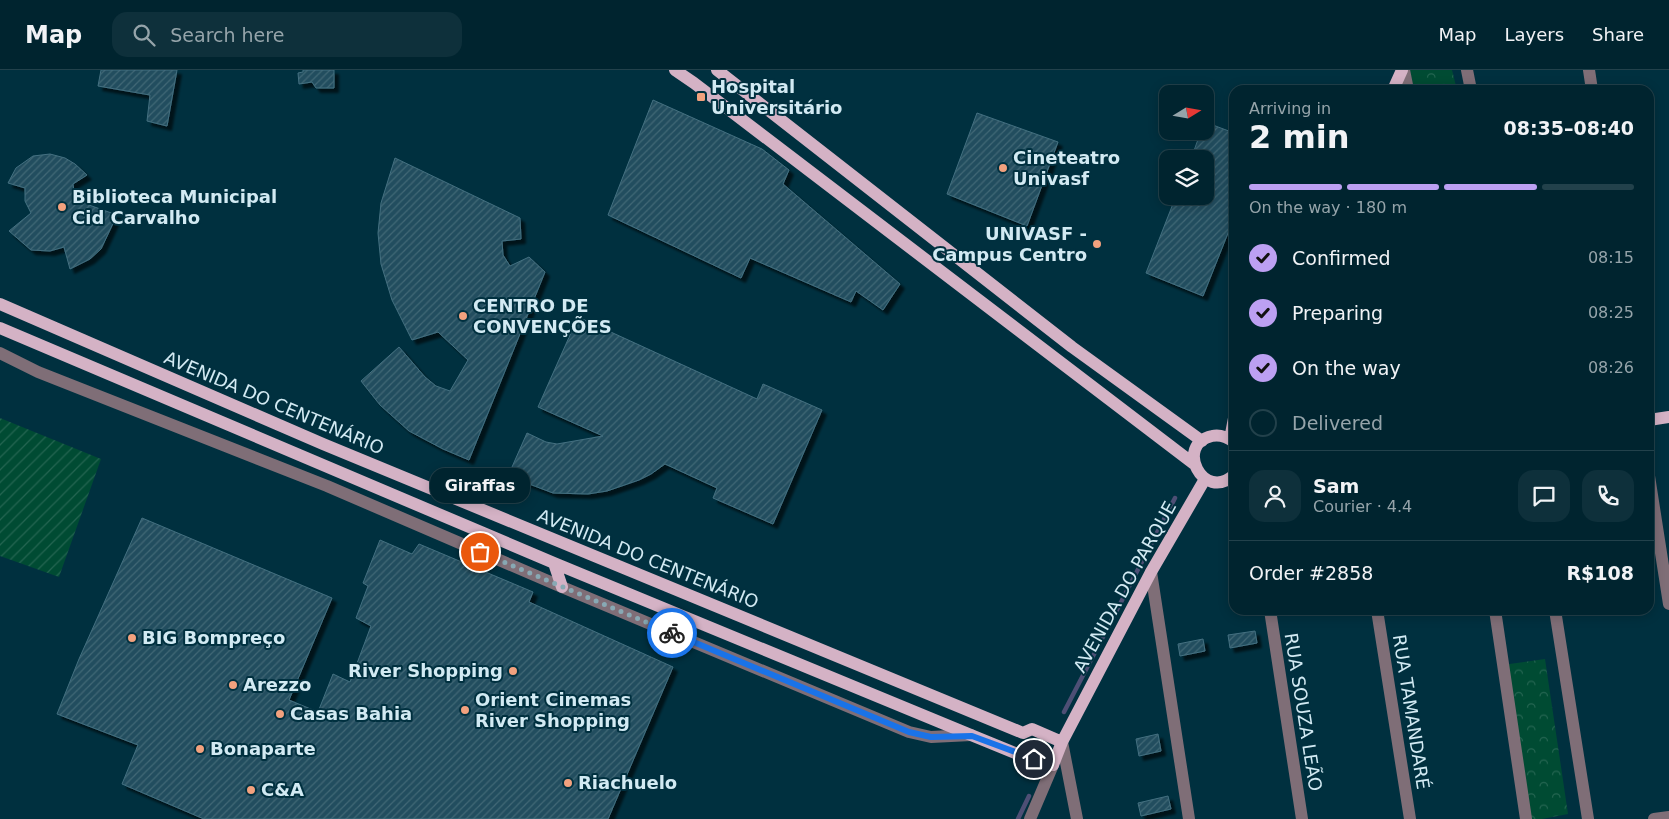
<!DOCTYPE html>
<meta charset="utf-8">
<style>
body{margin:0;font-family:"DejaVu Sans",sans-serif;background:#0e303b;color:#f1f3f6;height:100vh;display:flex;flex-direction:column;font-size:19px;white-space:nowrap}
*{box-sizing:border-box;margin:0}
p{font-size:16px;color:#95a4aa}
.icon{flex:none;width:28px;height:28px;fill:none;stroke:currentColor;stroke-width:2;stroke-linecap:round;stroke-linejoin:round}
.map{position:relative;flex:1;overflow:hidden}
.details{position:absolute;left:1229px;top:15px;width:425px;height:530px;display:flex;flex-direction:column;background:#00242f;border-radius:15px;box-shadow:0 2px 12px #0003,0 0 0 1px #22414b}
.details>*{flex:none}
.needle{width:32px;rotate:79deg}
.controls{position:absolute;left:1159px;top:15px;display:grid;gap:10px}
.controls a{display:grid;place-items:center;width:55px;height:55px;border-radius:10px;background:#00242f;box-shadow:0 2px 12px #0003,0 0 0 1px #22414b;font-size:25px}
.pin{position:absolute;display:grid;place-items:center;width:42px;height:42px;color:#fff;margin:-21px;border:2px solid #fff;border-radius:50%;box-shadow:0 1px 5px #0007}
.courier{position:absolute;display:grid;place-items:center;width:50px;height:50px;margin:-25px;border:4px solid #1a73e8;border-radius:50%;background:#fff;color:#222;box-shadow:0 1px 6px #0007}
.bubble{position:absolute;height:35px;border-radius:15px;background:#00242f;box-shadow:0 2px 12px #0003,0 0 0 1px #22414b;font-size:16px;font-weight:700;line-height:35px;text-align:center}
.headline em{font-style:normal;font-weight:700}
.headline div{display:flex;flex-direction:column-reverse}
.headline{display:flex;align-items:center;justify-content:space-between;height:85px;padding:0 20px}
h1{font-size:32px;font-weight:700;line-height:38px}
.bar{display:grid;grid-template-columns:repeat(4,1fr);gap:8px 5px;align-content:center;height:60px;padding:0 20px}
.bar i{height:6px;border-radius:4px;background:#22414b}
.bar .selected{background:#bca0f2}
.bar p{grid-column:span 4}
.line{display:flex;align-items:center;gap:12px;padding:0 20px;border-top:1px solid #22414b}
.line div{flex:1}
.round{display:grid;place-items:center;flex:none;width:52px;height:52px;border-radius:15px;background:#0e303b}
ol{padding:0 20px;list-style:none}
li{display:flex;align-items:center;gap:15px;height:55px}
li p{margin-inline-start:auto}
li .icon{padding:5px;border-radius:50%;background:#bca0f2;color:#111;stroke-width:4}
li:last-child{color:#95a4aa}
li i{width:28px;height:28px;border:2px solid #22414b;border-radius:50%}
header{display:flex;align-items:center;gap:30px;box-sizing:border-box;height:70px;padding:0 25px;background:#00242f;border-bottom:1px solid #22414b}
header strong{font-size:24px}
nav{display:flex;gap:28px;margin-inline-start:auto;font-size:18px}
.search{width:350px;height:45px;background:#0e303b;display:flex;align-items:center;gap:12px;box-sizing:border-box;padding:0 18px;border-radius:15px;color:#95a4aa;font-size:19px}
.map>svg:first-child{display:block}
</style>
<header>
<strong>Map</strong>
<div class="search"><svg class="icon" aria-label="search" viewBox="0 0 24 24"><circle cx="10" cy="10" r="6"/><path d="M15 15l6 6"/></svg>Search here</div>
<nav><a>Map</a><a>Layers</a><a>Share</a></nav>
</header>
<div class="map">
<svg width="1669" height="749" viewBox="0 0 1669 749">
<defs>
<pattern id="park-crowns" width="20" height="18" patternUnits="userSpaceOnUse" patternTransform="scale(1.25)"><rect width="20" height="18" fill="#004b33"/><path d="M2 6a3 3 0 1 1 6 0M12 15a3 3 0 1 1 6 0" fill="none" stroke="#246551"/></pattern>
<pattern id="garden-furrows" width="10" height="10" patternUnits="userSpaceOnUse" patternTransform="scale(1.25)"><rect width="10" height="10" fill="#004b33"/><path d="M-1 1l2-2M0 10L10 0M9 11l2-2" fill="none" stroke="#246551"/></pattern>
<pattern id="building-hatch" width="6" height="6" patternUnits="userSpaceOnUse" patternTransform="scale(1.25)"><rect width="6" height="6" fill="#224e5e"/><path d="M-1 1l2-2M0 6l6-6M5 7l2-2" fill="none" stroke="#416876"/></pattern>
<filter id="shadow"><feDropShadow dx="4.5" dy="4.5" stdDeviation="1" flood-color="#0009"/></filter>
</defs>
<rect width="100%" height="100%" fill="#00303f"/>
<path fill="url(#park-crowns)" d="M1410 0H1452L1457 20H1414Z
M1545 589 1568 744 1542 749H1530L1502 595Z"/>
<path fill="url(#garden-furrows)" d="M0 348 101 389 59 507 0 486Z"/>
<g fill="none" stroke-linecap="round" stroke-linejoin="round">
<path stroke="#4e4f75" stroke-width="4.5" d="M1064 642 1175 428
M1018 749 1029 726"/>
</g>
<path fill="url(#building-hatch)" stroke="#447081" filter="url(#shadow)" d="M101 0H177L167 56 147 51 150 25 98 16Z
M303 0H334V18H316L312 12 299 14 298 3 303 2Z
M653 30 762 79 789 100 783 114 900 214 883 240 856 221 851 232 750 188 741 208 608 145Z
M977 43 1058 72 1027 156 947 124Z
M1205 52 1234 63V148L1203 226 1146 203 1176 126H1205V89H1191L1201 61H1205Z
M50 84 65 88 75 94 87 105 73 114 75 130 117 145 101 179 90 189 70 199 64 177 50 181 31 180 9 161 31 143 25 131V118L8 113 16 98 33 86Z
M395 88 520 148 521 169 502 171 503 185 510 196 529 187 545 202 469 390 443 379 409 361 380 335 361 311 399 277 425 307 436 316 450 321 468 290 438 262 412 270 392 230 381 194 378 163 381 133Z
M578 247 757 329 763 314 822 340 773 454 713 428 717 418 665 394 651 404 639 410 607 421 588 424 553 423 508 406 527 363 546 372 557 374 603 366 538 337Z
M142 448 332 528 289 630 318 642 333 604 350 612 371 556 356 548 368 516 363 513 380 470 412 484 419 474 533 522 529 532 673 597 608 749H204L122 714 138 675 57 644 79 589Z
M1255 561 1257 573 1230 578 1228 565Z
M1203 569 1205 581 1180 586 1178 574Z
M1158 664 1161 681 1139 686 1136 669Z
M1168 726 1171 739 1141 746 1138 733Z"/>
<g fill="none" stroke-linecap="round" stroke-linejoin="round">
<path stroke="#7f6e77" stroke-width="12" d="M1404 0 1408 20
M1467 0 1471 20
M1589 0 1592 20
M0 283 38 302 327 416 562 517 909 662 931 667 971 665
M1649 406 1669 534
M1151 502 1189 749
M1270 540 1302 749
M1377 540 1410 749
M1495 540 1526 749
M1555 540 1588 749
M1062 672 1077 749
M1030 749 1053 695
M1654 749 1669 747"/>
<path stroke="#d4b2c5" stroke-width="12" d="M675 0 694 13 1194 394
M717 0 1072 277 1202 371
M1393 20 1402 0
M0 234 323 374 1023 663 1032 659 1062 672
M0 258 554 493 971 665 1015 683 1053 695 1062 672 1151 502 1205 409
M1649 350 1669 347
M1230 369 1234 348
M1234 372C1227 367 1220 364 1212 366 1174 374 1203 433 1234 405
M554 493 562 517"/>
</g>
<g fill="none" stroke-linecap="round" stroke-linejoin="round">
<path stroke="#88a9b4" stroke-width="5" stroke-dasharray="0 9" d="M480 482 672 563"/>
<path stroke="#1a73e8" stroke-width="6" d="M672 563 909 662 931 667 972 666 1034 689"/>
</g>
<g fill="#f2a17e" stroke="#00303f" stroke-width="2">
<rect x="696" y="22" width="10" height="10" rx="2.5"/>
<circle cx="1003" cy="98" r="5"/>
<circle cx="62" cy="137" r="5"/>
<circle cx="1097" cy="174" r="5"/>
<circle cx="463" cy="246" r="5"/>
<circle cx="132" cy="568" r="5"/>
<circle cx="513" cy="601" r="5"/>
<circle cx="233" cy="615" r="5"/>
<circle cx="465" cy="640" r="5"/>
<circle cx="280" cy="644" r="5"/>
<circle cx="200" cy="679" r="5"/>
<circle cx="568" cy="713" r="5"/>
<circle cx="251" cy="720" r="5"/>
</g>
<g text-anchor="middle" stroke-width="4" stroke-linejoin="round" paint-order="stroke">
<g font-size="18" font-weight="bold" fill="#d2eaf3" stroke="#00303f" text-anchor="start">
<text x="711" y="23">Hospital<tspan x="711" dy="21">Universitário</tspan></text>
<text x="1013" y="94">Cineteatro<tspan x="1013" dy="21">Univasf</tspan></text>
<text x="72" y="133">Biblioteca Municipal<tspan x="72" dy="21">Cid Carvalho</tspan></text>
<text x="1087" y="170" text-anchor="end">UNIVASF -<tspan x="1087" dy="21">Campus Centro</tspan></text>
<text x="473" y="242">CENTRO DE<tspan x="473" dy="21">CONVENÇÕES</tspan></text>
<text x="142" y="574">BIG Bompreço</text>
<text x="503" y="607" text-anchor="end">River Shopping</text>
<text x="243" y="621">Arezzo</text>
<text x="475" y="636">Orient Cinemas<tspan x="475" dy="21">River Shopping</tspan></text>
<text x="290" y="650">Casas Bahia</text>
<text x="210" y="685">Bonaparte</text>
<text x="578" y="719">Riachuelo</text>
<text x="261" y="726">C&amp;A</text>
</g>
<g font-size="18" fill="#d2eaf3" stroke="#00303f">
<text transform="translate(274 333) rotate(23)" y="6">AVENIDA DO CENTENÁRIO</text>
<text transform="translate(648 489) rotate(22)" y="6">AVENIDA DO CENTENÁRIO</text>
<text transform="translate(1125 517) rotate(-61)" y="6">AVENIDA DO PARQUE</text>
<text transform="translate(1303 642) rotate(81)" y="6">RUA SOUZA LEÃO</text>
<text transform="translate(1411 642) rotate(81)" y="6">RUA TAMANDARÉ</text>
</g>
</g>
</svg>
<div class="controls">
<a><svg class="needle" viewBox="-14 -14 28 28"><path d="M0-13l5 13h-10z" fill="#e53935"/><path d="M0 13l5-13h-10z" fill="#95a4aa"/></svg></a>
<a><svg class="icon" aria-label="layers" viewBox="0 0 24 24"><path d="M12 4l9 5-9 5-9-5zM3 14l9 5 9-5"/></svg></a>
</div>
<div class="pin" style="left:480px;top:482px;background:#ea580c"><svg class="icon" aria-label="bag" viewBox="0 0 24 24"><path d="M5 8h14l-1 12H6zM9 8a3 3 0 0 1 6 0"/></svg></div>
<div class="pin" style="left:1034px;top:689px;background:#1f2937"><svg class="icon" aria-label="home" viewBox="0 0 24 24"><path d="M3 11l9-7 9 7M6 9v11h12V9"/></svg></div>
<div class="courier" style="left:672px;top:563px"><svg class="icon" aria-label="bike" viewBox="0 0 24 24"><circle cx="6" cy="16" r="4"/><circle cx="18" cy="16" r="4"/><path d="M6 16l4-8h5l3 8M10 8l3 8H6M13 5h3"/></svg></div>
<div class="bubble" style="left:430px;top:398px;width:100px">Giraffas</div>
<section class="details">
<div class="headline"><div><h1>2 min</h1><p>Arriving in</p></div><em>08:35–08:40</em></div>
<div class="bar"><i class="selected"></i><i class="selected"></i><i class="selected"></i><i></i><p>On the way · 180 m</p></div>
<ol>
<li><svg class="icon" aria-label="check" viewBox="0 0 24 24"><path d="M5 12l5 5 9-10"/></svg>Confirmed<p>08:15</p></li>
<li><svg class="icon" aria-label="check" viewBox="0 0 24 24"><path d="M5 12l5 5 9-10"/></svg>Preparing<p>08:25</p></li>
<li><svg class="icon" aria-label="check" viewBox="0 0 24 24"><path d="M5 12l5 5 9-10"/></svg>On the way<p>08:26</p></li>
<li><i></i>Delivered</li>
</ol>
<div class="line" style="height:90px"><a class="round"><svg class="icon" aria-label="person" viewBox="0 0 24 24"><circle cx="12" cy="8" r="4"/><path d="M4 21q1-7 8-7t8 7"/></svg></a><div><b>Sam</b><p>Courier · 4.4</p></div><a class="round"><svg class="icon" aria-label="chat" viewBox="0 0 24 24"><path d="M4 5h16v11H9l-5 4z"/></svg></a><a class="round"><svg class="icon" aria-label="phone" viewBox="0 0 24 24"><path d="M5 4h4l2 5-3 2q2 4 5 5l2-3 5 2v4C11 20 4 13 5 4z"/></svg></a></div>
<div class="line" style="height:65px"><div>Order #2858</div><b>R$108</b></div>
</section>
</div>
